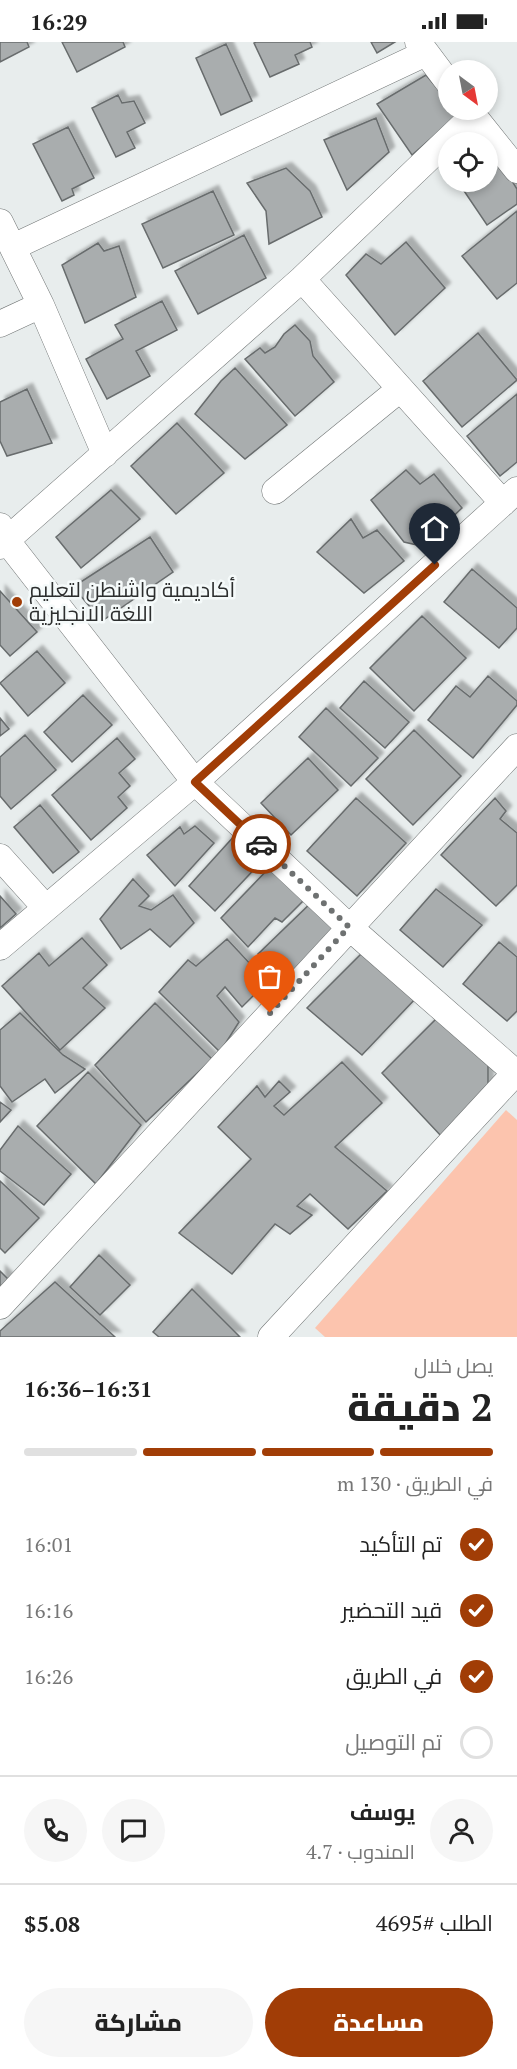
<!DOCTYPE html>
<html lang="ar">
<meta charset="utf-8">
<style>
body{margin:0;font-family:"PT Serif",Cairo,serif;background:#f6f6f6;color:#222;direction:rtl;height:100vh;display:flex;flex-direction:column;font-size:22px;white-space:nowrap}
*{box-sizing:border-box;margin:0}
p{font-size:20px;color:#767676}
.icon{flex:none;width:33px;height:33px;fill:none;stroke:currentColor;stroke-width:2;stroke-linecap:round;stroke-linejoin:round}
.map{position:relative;height:1295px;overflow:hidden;direction:ltr}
.details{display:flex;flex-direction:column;background:#fff;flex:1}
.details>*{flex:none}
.needle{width:39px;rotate:148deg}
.controls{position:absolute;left:438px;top:18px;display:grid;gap:12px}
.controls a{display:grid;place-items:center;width:60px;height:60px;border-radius:50%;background:#fff;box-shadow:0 3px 9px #0003;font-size:30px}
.pin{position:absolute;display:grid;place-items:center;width:51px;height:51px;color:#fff;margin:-62px -26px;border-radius:50% 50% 50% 0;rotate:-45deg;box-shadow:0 0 6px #0007}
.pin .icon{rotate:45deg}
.courier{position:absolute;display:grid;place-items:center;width:60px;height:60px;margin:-30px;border:4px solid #a13d06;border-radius:50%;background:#fff;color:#222;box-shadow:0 2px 8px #0007}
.summary em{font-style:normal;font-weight:800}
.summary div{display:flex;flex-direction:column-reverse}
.summary{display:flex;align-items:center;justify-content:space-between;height:102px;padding:0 24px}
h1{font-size:39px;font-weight:800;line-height:45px}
.bar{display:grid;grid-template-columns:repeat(4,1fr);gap:9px 6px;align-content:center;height:72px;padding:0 24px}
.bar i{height:8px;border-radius:4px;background:#e0e0e0}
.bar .on{background:#a13d06}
.bar p{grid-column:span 4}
.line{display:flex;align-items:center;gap:15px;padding:0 24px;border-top:2px solid #e0e0e0}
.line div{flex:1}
.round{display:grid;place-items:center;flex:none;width:63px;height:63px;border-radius:32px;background:#f6f6f6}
ol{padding:0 24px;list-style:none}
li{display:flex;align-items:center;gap:18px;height:66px}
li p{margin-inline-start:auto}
li .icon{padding:6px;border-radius:50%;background:#a13d06;color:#fff;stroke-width:4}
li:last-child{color:#767676}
li i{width:33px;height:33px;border:3px solid #e0e0e0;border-radius:50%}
.button{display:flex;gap:12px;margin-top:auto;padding:12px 24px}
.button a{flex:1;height:69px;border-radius:36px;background:#a13d06;color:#fff;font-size:24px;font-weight:800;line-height:69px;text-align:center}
.button a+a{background:#f6f6f6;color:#222}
.status{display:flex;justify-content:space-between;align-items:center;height:42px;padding:0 30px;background:#fff;direction:ltr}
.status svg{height:16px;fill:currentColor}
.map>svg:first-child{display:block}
</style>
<div class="status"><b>16:29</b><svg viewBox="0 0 49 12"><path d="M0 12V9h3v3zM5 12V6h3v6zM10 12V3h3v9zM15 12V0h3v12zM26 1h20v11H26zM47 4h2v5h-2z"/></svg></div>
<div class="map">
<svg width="517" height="1295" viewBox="0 0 517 1295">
<defs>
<filter id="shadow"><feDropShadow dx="5.5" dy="-5.5" stdDeviation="1.5" flood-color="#0004"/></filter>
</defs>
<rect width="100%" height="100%" fill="#e8eded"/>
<path fill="#fcc4ae" d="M506 1068 517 1078V1295H325L315 1286Z"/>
<path fill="#a9adae" stroke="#686c6d" stroke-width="1.5" filter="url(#shadow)" d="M0 0H27L29 5 0 20Z
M62 0H123L125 5 77 30Z
M256 0H310L312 5 295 13 299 22 270 35 254 1Z
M371 0H395L377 11Z
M226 2 252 59 221 73 196 16Z
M426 33 448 59V68H455L459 72 412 113 377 62Z
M118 53 122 61 134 59 145 81 127 90 135 106 116 115 92 66Z
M376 76 389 110 347 148 324 98Z
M68 85 94 136 72 147 74 153 62 159 33 102Z
M488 101 517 147V162L487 183 458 140H488Z
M286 126 310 149 322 175 269 202 266 169 247 141Z
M213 149 234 193 163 226 142 182Z
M517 169V241L497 257 462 214Z
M244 193 266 236 198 272 175 229Z
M406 200 445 246 395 293 346 233 366 212 381 222Z
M98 201 104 209 119 204 136 255 85 281 62 223Z
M162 259 177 288 136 309 150 334 107 357 86 317 123 297 115 283Z
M295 283 310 299 313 314 334 340 295 374 245 317 260 306 265 311 275 305 284 292Z
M478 291 517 338 462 385 423 339Z
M235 326 287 383 245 417 195 372 221 339Z
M27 347 52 401 7 414 0 399V360Z
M517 352V420L500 434 467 394Z
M177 381 224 431 176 472 131 424Z
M406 428 420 442 434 432 462 466 441 486 449 492 434 507 404 500 371 458Z
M111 448 140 477 81 526 56 495Z
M351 477 363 496 377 488 404 519 364 551 317 510Z
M150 495 173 530 102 579 73 545Z
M472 527 517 566V586L499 606 444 560Z
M0 549 37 590 10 614 0 603Z
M422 574 466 616 414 669 370 626Z
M37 609 65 641 28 674 0 641Z
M488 634 517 659V663L473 716 428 678 456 644 470 655Z
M364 639 409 680 385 706 340 666Z
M83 653 112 683 72 720 44 690Z
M326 666 378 716 351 744 299 695Z
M0 676 9 687 0 694Z
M414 688 461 734 413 783 366 737Z
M25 693 56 728 11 767 0 754V715Z
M117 696 135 717 119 731 130 744 118 755 127 766 91 798 52 753Z
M308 716 338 748 291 793 261 761Z
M356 756 406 801 357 854 307 809Z
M495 756 506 769 500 777 517 791V843L496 864 441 813Z
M40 763 79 810 53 831 14 785Z
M195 784 214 801 175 844 147 813 180 785 184 792Z
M236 792 264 817 215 869 189 844Z
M273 822 306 856 282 880 275 876 248 905 221 876Z
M133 837 149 854 139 864 151 868 173 853 194 881 170 905 150 887 121 907 100 877Z
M436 847 482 883 443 925 400 888Z
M0 854 16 872 0 886Z
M314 858 336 887 287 940 258 912Z
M82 896 107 923 83 946 105 966 60 1008 2 944 39 911 49 924Z
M227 897 267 940 242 965 225 945 217 954 239 980 220 1010 159 950 188 918 196 924Z
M499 900 517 915V969L507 979 463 942Z
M366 907 417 955 362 1013 307 966Z
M155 961 212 1017 146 1080 95 1023Z
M443 970 488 1007V1050L442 1095 382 1031Z
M20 971 63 1013 85 1027 55 1051 45 1037 12 1060 0 1044V988Z
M342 1020 382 1061 335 1105 387 1149 348 1187 310 1152 297 1164 312 1173 290 1192 275 1182 232 1232 179 1191 251 1117 218 1085 257 1044 265 1055 279 1039 290 1050 274 1064 284 1073Z
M88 1030 141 1083 96 1142 37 1084Z
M0 1060 11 1068 0 1080Z
M18 1084 71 1132 44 1163 0 1129V1108Z
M0 1139 39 1176 5 1211 0 1206Z
M99 1213 130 1243 100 1273 70 1245Z
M0 1229 10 1239 0 1249Z
M55 1240 115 1295H0V1289Z
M192 1247 240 1295H159L153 1290Z"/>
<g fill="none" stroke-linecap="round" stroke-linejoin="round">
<g stroke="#717575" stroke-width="27">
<path id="minor" d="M418 0 448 40
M469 68 517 128
M0 180 41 263 0 282
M13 205 426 11
M302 237 503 461
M41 263 105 412
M275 449 400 347
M0 484 7 499 195 740 349 885 517 1032
M0 504 302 237 474 73
M0 815 45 865
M0 905 195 740 517 448
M0 1264 517 705
M271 1295 517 1029"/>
</g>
<use href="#minor" stroke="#fff" stroke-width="26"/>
</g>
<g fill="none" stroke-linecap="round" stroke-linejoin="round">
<path stroke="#6e7171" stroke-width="6" stroke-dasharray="0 10.8" d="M261 802 349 885 270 971"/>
<path stroke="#a13d06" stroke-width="8" d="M261 802 195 740 435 523"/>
</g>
<circle fill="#a13d06" stroke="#f5fafa" stroke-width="2" cx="17" cy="560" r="6"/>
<g text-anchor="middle" stroke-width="5" stroke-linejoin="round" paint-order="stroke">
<g font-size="21" fill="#2c2e2e" stroke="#f5fafa" text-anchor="start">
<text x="29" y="555">أكاديمية واشنطن لتعليم<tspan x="29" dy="24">اللغة الانجليزية</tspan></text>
</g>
</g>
</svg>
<div class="controls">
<a><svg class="needle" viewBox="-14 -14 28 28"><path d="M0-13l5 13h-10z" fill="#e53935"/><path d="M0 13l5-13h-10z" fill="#767676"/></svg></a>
<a><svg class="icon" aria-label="locate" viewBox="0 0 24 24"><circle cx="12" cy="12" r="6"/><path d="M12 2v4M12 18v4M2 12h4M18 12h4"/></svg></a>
</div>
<div class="pin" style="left:270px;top:971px;background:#ea580c"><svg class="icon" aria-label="bag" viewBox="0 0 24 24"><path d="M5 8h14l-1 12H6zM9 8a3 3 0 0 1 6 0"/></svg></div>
<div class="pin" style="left:435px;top:523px;background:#1f2937"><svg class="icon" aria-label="home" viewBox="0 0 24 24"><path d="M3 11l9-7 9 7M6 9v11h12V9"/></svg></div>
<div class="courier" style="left:261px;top:802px"><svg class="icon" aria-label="car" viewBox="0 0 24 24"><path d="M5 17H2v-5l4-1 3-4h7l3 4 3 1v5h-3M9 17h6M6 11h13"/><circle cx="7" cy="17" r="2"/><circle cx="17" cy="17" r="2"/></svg></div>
</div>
<section class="details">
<div class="summary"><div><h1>2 دقيقة</h1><p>يصل خلال</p></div><em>16:31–16:36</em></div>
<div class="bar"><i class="on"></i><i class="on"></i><i class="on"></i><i></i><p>في الطريق · 130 m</p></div>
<ol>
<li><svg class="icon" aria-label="check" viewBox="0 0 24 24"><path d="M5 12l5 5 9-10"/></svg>تم التأكيد<p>16:01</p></li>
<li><svg class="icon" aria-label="check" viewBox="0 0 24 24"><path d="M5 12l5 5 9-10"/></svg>قيد التحضير<p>16:16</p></li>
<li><svg class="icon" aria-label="check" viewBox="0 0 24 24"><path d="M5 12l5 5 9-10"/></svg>في الطريق<p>16:26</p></li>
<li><i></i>تم التوصيل</li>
</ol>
<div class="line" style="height:108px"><a class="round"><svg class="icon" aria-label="person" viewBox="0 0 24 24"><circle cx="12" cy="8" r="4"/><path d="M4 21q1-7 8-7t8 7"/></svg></a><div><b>يوسف</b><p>المندوب · 4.7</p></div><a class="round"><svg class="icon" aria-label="chat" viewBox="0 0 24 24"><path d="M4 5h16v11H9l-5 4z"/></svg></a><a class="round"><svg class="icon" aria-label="phone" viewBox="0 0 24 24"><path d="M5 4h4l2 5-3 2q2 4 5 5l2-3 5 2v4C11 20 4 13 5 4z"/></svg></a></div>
<div class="line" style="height:78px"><div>الطلب #4695</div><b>$5.08</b></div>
<div class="button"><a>مساعدة</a><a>مشاركة</a></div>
</section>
